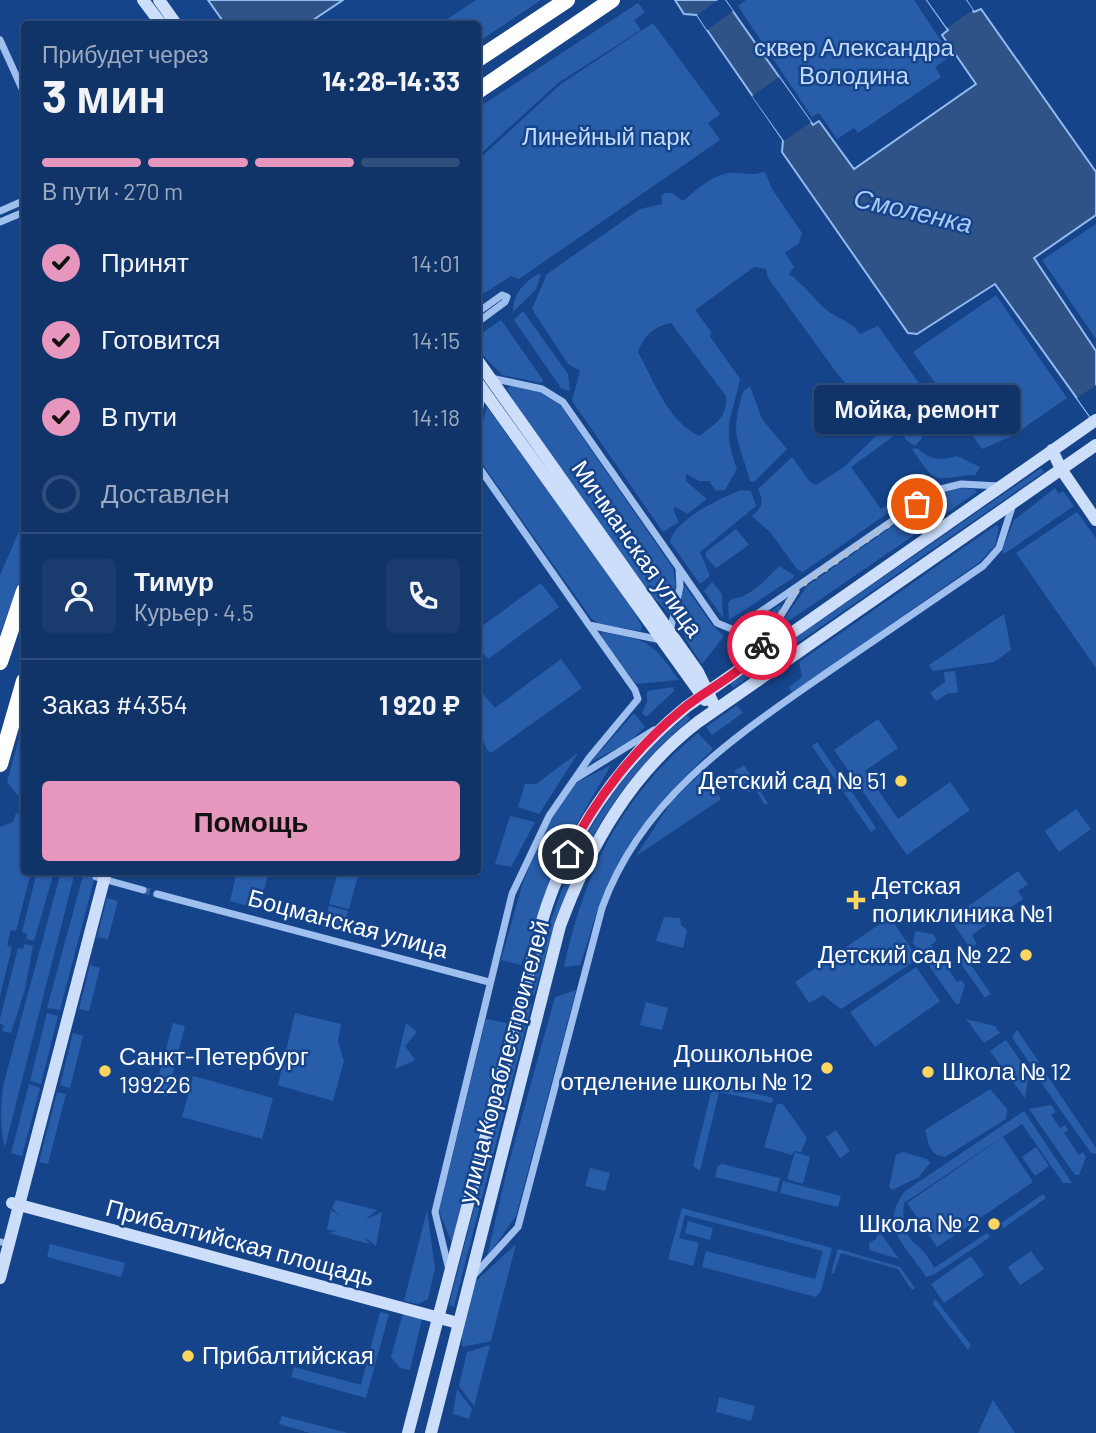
<!DOCTYPE html>
<html lang="ru">
<meta charset="utf-8">
<style>
body{margin:0;font-family:Barlow,sans-serif;background:#193b6e;color:#f1f3f6;height:100vh;display:flex;flex-direction:column;font-size:26px;white-space:nowrap}
*{box-sizing:border-box;margin:0}
p{font-size:23px;color:#9caac0}
.icon{flex:none;width:38px;height:38px;fill:none;stroke:currentColor;stroke-width:2;stroke-linecap:round;stroke-linejoin:round}
.map{position:relative;flex:1;overflow:hidden}
.details{position:absolute;left:21px;top:21px;width:460px;height:854px;display:flex;flex-direction:column;background:#103368;border-radius:7px;box-shadow:0 2px 5px #0004,0 0 0 2px #304e7c}
.details>*{flex:none}
.pin{position:absolute;display:grid;place-items:center;width:60px;height:60px;color:#fff;margin:-30px;border:4px solid #fff;border-radius:50%;box-shadow:0 2px 7px #0007}
.courier{position:absolute;display:grid;place-items:center;width:70px;height:70px;margin:-35px;border:5px solid #e11d48;border-radius:50%;background:#fff;color:#222;box-shadow:0 2px 9px #0007}
.bubble{position:absolute;height:49px;border-radius:7px;background:#103368;box-shadow:0 2px 5px #0004,0 0 0 2px #304e7c;font-size:23px;font-weight:700;line-height:49px;text-align:center}
.overview em{font-style:normal;font-weight:700}
.overview div{display:flex;flex-direction:column-reverse}
.overview{display:flex;align-items:center;justify-content:space-between;height:119px;padding:0 21px}
h1{font-size:46px;font-weight:700;line-height:52px}
.bar{display:grid;grid-template-columns:repeat(4,1fr);gap:10px 7px;align-content:center;height:84px;padding:0 21px}
.bar i{height:9px;border-radius:5px;background:#304e7c}
.bar .selected{background:#e797bd}
.bar p{grid-column:span 4}
.line{display:flex;align-items:center;gap:18px;padding:0 21px;border-top:2px solid #304e7c}
.line div{flex:1}
.round{display:grid;place-items:center;flex:none;width:74px;height:74px;border-radius:7px;background:#193b6e}
ol{padding:0 21px;list-style:none}
li{display:flex;align-items:center;gap:21px;height:77px}
li p{margin-inline-start:auto}
li .icon{padding:7px;border-radius:50%;background:#e797bd;color:#111;stroke-width:4}
li:last-child{color:#9caac0}
li i{width:38px;height:38px;border:4px solid #304e7c;border-radius:50%}
.action{display:flex;gap:14px;margin-top:auto;padding:14px 21px}
.action a{flex:1;height:80px;border-radius:7px;background:#e797bd;color:#111;font-size:28px;font-weight:700;line-height:80px;text-align:center}
.map>svg:first-child{display:block}
</style>
<div class="map">
<svg width="1096" height="1433" viewBox="0 0 1096 1433">
<rect width="100%" height="100%" fill="#16448b"/>
<path fill="#285da9" fill-rule="evenodd" d="M476 0H541L478 42V24H440Z
M746 0H914L951 56 935 67 941 77 858 133 854 128 837 139 819 113 812 117 738 6Z
M638 3 645 12 634 20 641 30 558 83 478 156V104L481 106Z
M653 23 720 114 708 123 720 140 519 279 511 276 478 297V160L561 84Z
M765 172 772 189 802 233 799 243 785 253 794 267 789 274C803 284 811 295 823 307 834 318 852 321 860 334L878 326 926 393 920 405 877 420 836 372 768 278 766 269 754 267 695 310 712 333 709 335 740 379C732 419 721 426 737 469L725 490 716 491 709 481H699L686 474V481L707 499 687 514 676 507 673 509 679 522 663 532 572 401 580 371 568 364 532 309 547 274 640 209 662 204 661 196 665 193H672L683 201C695 191 714 173 732 173 745 173 750 176 765 172ZM671 323 726 396C728 417 714 425 699 436 667 420 655 383 638 352 643 336 654 326 671 323Z
M1096 224V339L1042 260Z
M541 273 536 289 513 312C512 295 525 280 541 273Z
M996 295 1067 398 1012 436 982 449 913 352Z
M523 311 568 374 570 391 561 388 514 320Z
M501 320 543 380 542 383 502 375 478 350 481 334Z
M510 386 544 393 558 402 673 568 676 585 669 613 645 589 524 418 507 389Z
M750 386 762 419 787 449 754 482 750 481C739 438 729 439 743 392Z
M487 407 628 601 642 626 641 631 599 624 591 618 478 458V436Z
M927 415 930 420 920 430 922 438 915 446 906 440 900 426Z
M895 426 898 433 851 467 881 509 923 479 927 486 803 572 797 569 770 532 752 516C763 507 764 502 758 489L792 457 810 482 816 485 844 467 877 435Z
M917 448C929 460 941 461 957 456L980 467 975 475C932 477 939 489 912 449Z
M1041 468 1044 472 733 688 730 683Z
M959 488 974 489 977 492 777 629 807 586 939 494Z
M1055 488 1059 494 1063 491 1074 506 1004 554 1002 550 1014 520Z
M741 490 751 491 756 506 700 552 710 576 700 584 670 542C675 519 721 498 741 490Z
M1077 512 1096 538V668L1016 553Z
M24 520V570L0 633V575Z
M996 525 999 527 995 546 980 562 792 693 789 687 802 677 799 662Z
M736 529 749 545 716 568 706 557V552Z
M779 566 794 575 793 578 729 620 728 603C733 597 736 599 743 596 756 590 769 577 779 566Z
M712 582 722 594 723 618 704 591Z
M541 583 559 607 488 659 478 648V629Z
M685 586 713 626 724 636 702 664C683 637 671 619 685 586Z
M780 605 781 608 755 642 746 628Z
M1004 614 1011 650 994 662 933 671 929 665Z
M602 632C649 641 651 640 679 680L636 684 601 636Z
M561 659 582 688 491 753 488 751 478 731V688L495 708Z
M955 671 958 692 947 694 936 701 930 693 945 682 944 672Z
M673 687 674 691 646 717 642 713 647 702V691Z
M737 705 743 713 712 735 706 727Z
M634 713 645 727 629 742 591 762Z
M687 715 690 719C596 799 566 881 534 996L529 994C562 875 590 797 687 715Z
M878 719 898 748 865 771 898 819 950 782 970 810 907 855 834 750Z
M24 720V807L18 805 20 798 7 782Z
M698 733 713 749C671 790 628 834 606 889 595 913 589 940 580 965L564 967C585 871 620 797 698 733Z
M817 742 848 788 843 791 812 746Z
M578 753 539 814 518 807 525 784H536Z
M611 765 569 837 521 965 501 960 523 882 545 829 572 785Z
M744 765 768 803 765 805 755 789 749 793 734 771Z
M702 772 721 799 636 856 672 801Z
M850 789 876 828 871 832 844 793Z
M1076 809 1091 829 1059 852 1045 831Z
M16 813 24 815V872H31L16 931 11 930 7 945 12 947 0 996V827L13 822Z
M510 816 535 822 511 867 495 864Z
M1018 871 1028 884 1018 891 1023 899 972 935 977 944 970 948 950 919Z
M37 872H54L34 941 26 939 27 934 22 932Z
M61 872H75L5 1147C0 1129 0 1102 4 1082Z
M84 872H96L60 1010 47 1008Z
M237 872 268 875 259 909 230 901Z
M338 872H359L349 909 329 904Z
M107 898 118 901 108 939 97 937Z
M329 906 348 911 344 927 325 923Z
M664 917 680 918 681 925 687 930 683 948 656 941Z
M890 917 918 959 841 1009 823 995 809 1003 795 982Z
M915 931 933 934 937 940 931 945 945 964 951 963 947 967 957 982 961 980 965 985 959 1004H956L913 943Z
M24 944 33 946 25 989 11 1033 2 1031 4 1025 0 1024V1019L18 948 23 949Z
M963 954 991 994 985 998 957 958Z
M90 965 100 968 89 1011 79 1009Z
M916 967 940 1001 875 1047 850 1012Z
M576 990 516 1216 487 1257 507 1170 555 997Z
M527 1002 532 1003 454 1307 449 1305Z
M646 1002 668 1008 662 1030 640 1025Z
M47 1013 58 1016 41 1084 30 1081Z
M295 1013 341 1024 338 1041 344 1061 333 1101 278 1085Z
M486 1019 507 1023 452 1243 439 1211Z
M966 1019 995 1026 1000 1033 984 1043Z
M173 1023 185 1026 167 1096 154 1093Z
M406 1023 417 1032 405 1046 415 1060 395 1069Z
M1017 1030 1039 1062 1034 1065 1030 1064 1012 1037Z
M73 1033 83 1036 70 1088 60 1085Z
M1006 1040 1029 1073 1025 1098 990 1051Z
M1040 1065 1096 1148V1154L1091 1153 1034 1072Z
M193 1076 273 1098 262 1139 182 1117Z
M29 1084 40 1088 22 1156 11 1153Z
M717 1084 773 1098 772 1103 719 1092 700 1171 693 1166 711 1092Z
M990 1089 1007 1109 1006 1119 945 1157C929 1155 929 1144 925 1130Z
M57 1092 66 1094 48 1164 39 1162Z
M777 1104H783L807 1138 801 1152 794 1151 792 1155 764 1147Z
M1051 1105 1056 1112 1051 1115 1060 1128 1065 1125 1068 1130 1064 1133 1079 1155 1083 1152 1086 1157 1079 1175H1075L1029 1109Z
M1024 1111 1072 1183H1063L1022 1124 904 1203C899 1248 920 1236 934 1268L987 1233 990 1237 935 1274 926 1277C908 1247 877 1228 905 1191Z
M836 1130 850 1151 840 1158 826 1137Z
M1003 1137 1033 1182 937 1247 907 1203Z
M1036 1147 1049 1166 1035 1176 1022 1157Z
M795 1152 810 1157 803 1184 787 1179Z
M903 1152 927 1159 930 1163 919 1177 892 1190 889 1187 896 1155Z
M722 1164 780 1178 777 1192 715 1177 718 1166Z
M590 1168 610 1173 605 1191 585 1186Z
M783 1181 841 1196 838 1207 780 1193Z
M1043 1194 1046 1198 1004 1228 1000 1224Z
M336 1200 377 1210 365 1220 382 1212 376 1246 363 1236 370 1244 328 1233 338 1231 327 1230 331 1210 341 1217 332 1208Z
M682 1208 832 1248 821 1291 816 1297 702 1267 706 1251 815 1279 823 1251 685 1215 679 1238 699 1243 693 1266 668 1259Z
M427 1210 435 1268 428 1299 418 1304 404 1301Z
M688 1221 713 1228 710 1240 685 1233Z
M879 1231 899 1259 869 1250V1243L876 1239Z
M50 1244 125 1263 121 1277 47 1257Z
M516 1244 491 1341 462 1347V1336L475 1282Z
M838 1249 900 1267 915 1288 912 1290 898 1269 841 1253 834 1273H831Z
M1031 1251 1044 1269 1020 1285 1008 1267Z
M971 1256 984 1275 944 1303 931 1284Z
M935 1299 971 1345 968 1350 933 1304Z
M380 1312 389 1314 366 1398 291 1377 294 1367 361 1385Z
M403 1313 422 1319 410 1370 400 1368 391 1357Z
M490 1345 474 1406 459 1386 467 1352Z
M457 1389 472 1409 469 1419 453 1414Z
M719 1397 755 1406 751 1421 716 1412Z
M993 1400 1015 1433H978Z
M282 1416 348 1433H310L279 1424Z"/>
<path fill="#305387" stroke="#91baf2" stroke-width="2" d="M208 0H343L307 24H225Z
M675 0H725L813 125 819 121 854 169 976 84 942 35 948 30 927 0H966L974 12 981 9 1096 172V215L1034 258 1096 351V425L995 284 917 334 908 333 782 152 783 140 707 30 697 15 684 14Z"/>
<path fill="#16448b" d="M718 0H725L733 11 707 30 697 15Z
M927 0H966L973 10 947 28Z
M779 77 811 122 784 141 752 96Z
M1096 385V425L1077 398Z"/>
<g fill="none" stroke-linecap="round" stroke-linejoin="round">
<path stroke="#39609c" stroke-width="7" stroke-dasharray="7 3.5" stroke-linecap="butt" d="M143 890 157 894"/>
<path stroke="#9fc0ef" stroke-width="7" d="M0 40 24 93
M0 211 23 201
M0 222 24 212
M478 312 502 295 507 297 505 302 478 322
M491 378 542 389 563 402 679 568 680 587 670 632
M478 417 483 391
M478 466 589 625 661 640
M679 568 717 623 734 630 937 490 961 484 999 486
M756 655 796 591
M575 779 654 730
M96 877 143 890
M157 894 489 982
M0 1242H1
M449 1270 435 1212 512 894 549 816 589 758 638 699 635 690 589 625
M474 1275 518 1227 602 908C641 799 734 737 825 674 878 638 930 602 983 566L999 548 1013 504"/>
<path stroke="#ccdefa" stroke-width="12" d="M143 0 161 24
M159 0 176 24
M478 361 698 672 716 709
M478 383 705 700
M1052 450 1061 469 1096 520
M12 1203 458 1323
M0 1278 106 872
M408 1433 542 921C567 837 618 763 686 707L1096 420
M431 1433 560 926C589 847 630 774 698 722L1096 445"/>
<path stroke="#fff" stroke-width="16" d="M478 59 567 0
M478 91 612 0
M0 662 24 591
M0 764 24 681"/>
</g>
<g fill="none" stroke-linecap="round" stroke-linejoin="round">
<path stroke="#adbed6" stroke-width="7" stroke-dasharray="0 12.6" d="M762 645 798 587 917 504"/>
<path stroke="#e11d48" stroke-width="9" d="M568 854C595 799 636 747 684 708 710 687 744 673 762 645"/>
</g>
<g fill="#ffd65d" stroke="#16448b" stroke-width="2.5">
<circle cx="901" cy="781" r="7"/>
<path d="M852.5 889.5h7v7h7v7h-7v7h-7v-7h-7v-7h7z"/>
<circle cx="1026" cy="955" r="7"/>
<circle cx="827" cy="1068" r="7"/>
<circle cx="105" cy="1071" r="7"/>
<circle cx="928" cy="1072" r="7"/>
<circle cx="994" cy="1224" r="7"/>
<circle cx="188" cy="1356" r="7"/>
</g>
<g text-anchor="middle" stroke-width="5" stroke-linejoin="round" paint-order="stroke">
<g font-size="24" fill="#c5dbfb" stroke="#16448b">
<text x="854" y="56">сквер Александра<tspan x="854" dy="28">Володина</tspan></text>
<text x="606" y="145">Линейный парк</text>
</g>
<g font-size="24" fill="#fff" stroke="#16448b">
<text transform="translate(637 549) rotate(55)" y="8">Мичманская улица</text>
<text transform="translate(348 924) rotate(15)" y="8">Боцманская улица</text>
<text transform="translate(504 1062) rotate(-75)" y="8">улица Кораблестроителей</text>
<text transform="translate(240 1243) rotate(15)" y="8">Прибалтийская площадь</text>
</g>
<g font-size="24" fill="#fff" stroke="#16448b" text-anchor="end">
<text x="887" y="789">Детский сад № 51</text>
<text x="872" y="894" text-anchor="start">Детская<tspan x="872" dy="28">поликлиника №1</tspan></text>
<text x="1012" y="963">Детский сад № 22</text>
<text x="813" y="1062">Дошкольное<tspan x="813" dy="28">отделение школы № 12</tspan></text>
<text x="119" y="1065" text-anchor="start">Санкт-Петербург<tspan x="119" dy="28">199226</tspan></text>
<text x="942" y="1080" text-anchor="start">Школа № 12</text>
<text x="980" y="1232">Школа № 2</text>
<text x="202" y="1364" text-anchor="start">Прибалтийская</text>
</g>
<g font-size="26" font-style="italic" fill="#aacaf6" stroke="#16448b">
<text transform="translate(913 211) rotate(13)" y="9">Смоленка</text>
</g>
</g>
</svg>
<div class="pin" style="left:917px;top:504px;background:#ea580c"><svg class="icon" aria-label="bag" viewBox="0 0 24 24"><path d="M5 8h14l-1 12H6zM9 8a3 3 0 0 1 6 0"/></svg></div>
<div class="pin" style="left:568px;top:854px;background:#1f2937"><svg class="icon" aria-label="home" viewBox="0 0 24 24"><path d="M3 11l9-7 9 7M6 9v11h12V9"/></svg></div>
<div class="courier" style="left:762px;top:645px"><svg class="icon" aria-label="bike" viewBox="0 0 24 24"><circle cx="6" cy="16" r="4"/><circle cx="18" cy="16" r="4"/><path d="M6 16l4-8h5l3 8M10 8l3 8H6M13 5h3"/></svg></div>
<div class="bubble" style="left:814px;top:385px;width:206px">Мойка, ремонт</div>
<section class="details">
<div class="overview"><div><h1>3 мин</h1><p>Прибудет через</p></div><em>14:28–14:33</em></div>
<div class="bar"><i class="selected"></i><i class="selected"></i><i class="selected"></i><i></i><p>В пути · 270 m</p></div>
<ol>
<li><svg class="icon" aria-label="check" viewBox="0 0 24 24"><path d="M5 12l5 5 9-10"/></svg>Принят<p>14:01</p></li>
<li><svg class="icon" aria-label="check" viewBox="0 0 24 24"><path d="M5 12l5 5 9-10"/></svg>Готовится<p>14:15</p></li>
<li><svg class="icon" aria-label="check" viewBox="0 0 24 24"><path d="M5 12l5 5 9-10"/></svg>В пути<p>14:18</p></li>
<li><i></i>Доставлен</li>
</ol>
<div class="line" style="height:126px"><a class="round"><svg class="icon" aria-label="person" viewBox="0 0 24 24"><circle cx="12" cy="8" r="4"/><path d="M4 21q1-7 8-7t8 7"/></svg></a><div><b>Тимур</b><p>Курьер · 4.5</p></div><a class="round"><svg class="icon" aria-label="phone" viewBox="0 0 24 24"><path d="M5 4h4l2 5-3 2q2 4 5 5l2-3 5 2v4C11 20 4 13 5 4z"/></svg></a></div>
<div class="line" style="height:91px"><div>Заказ #4354</div><b>1 920 ₽</b></div>
<div class="action"><a>Помощь</a></div>
</section>
</div>
